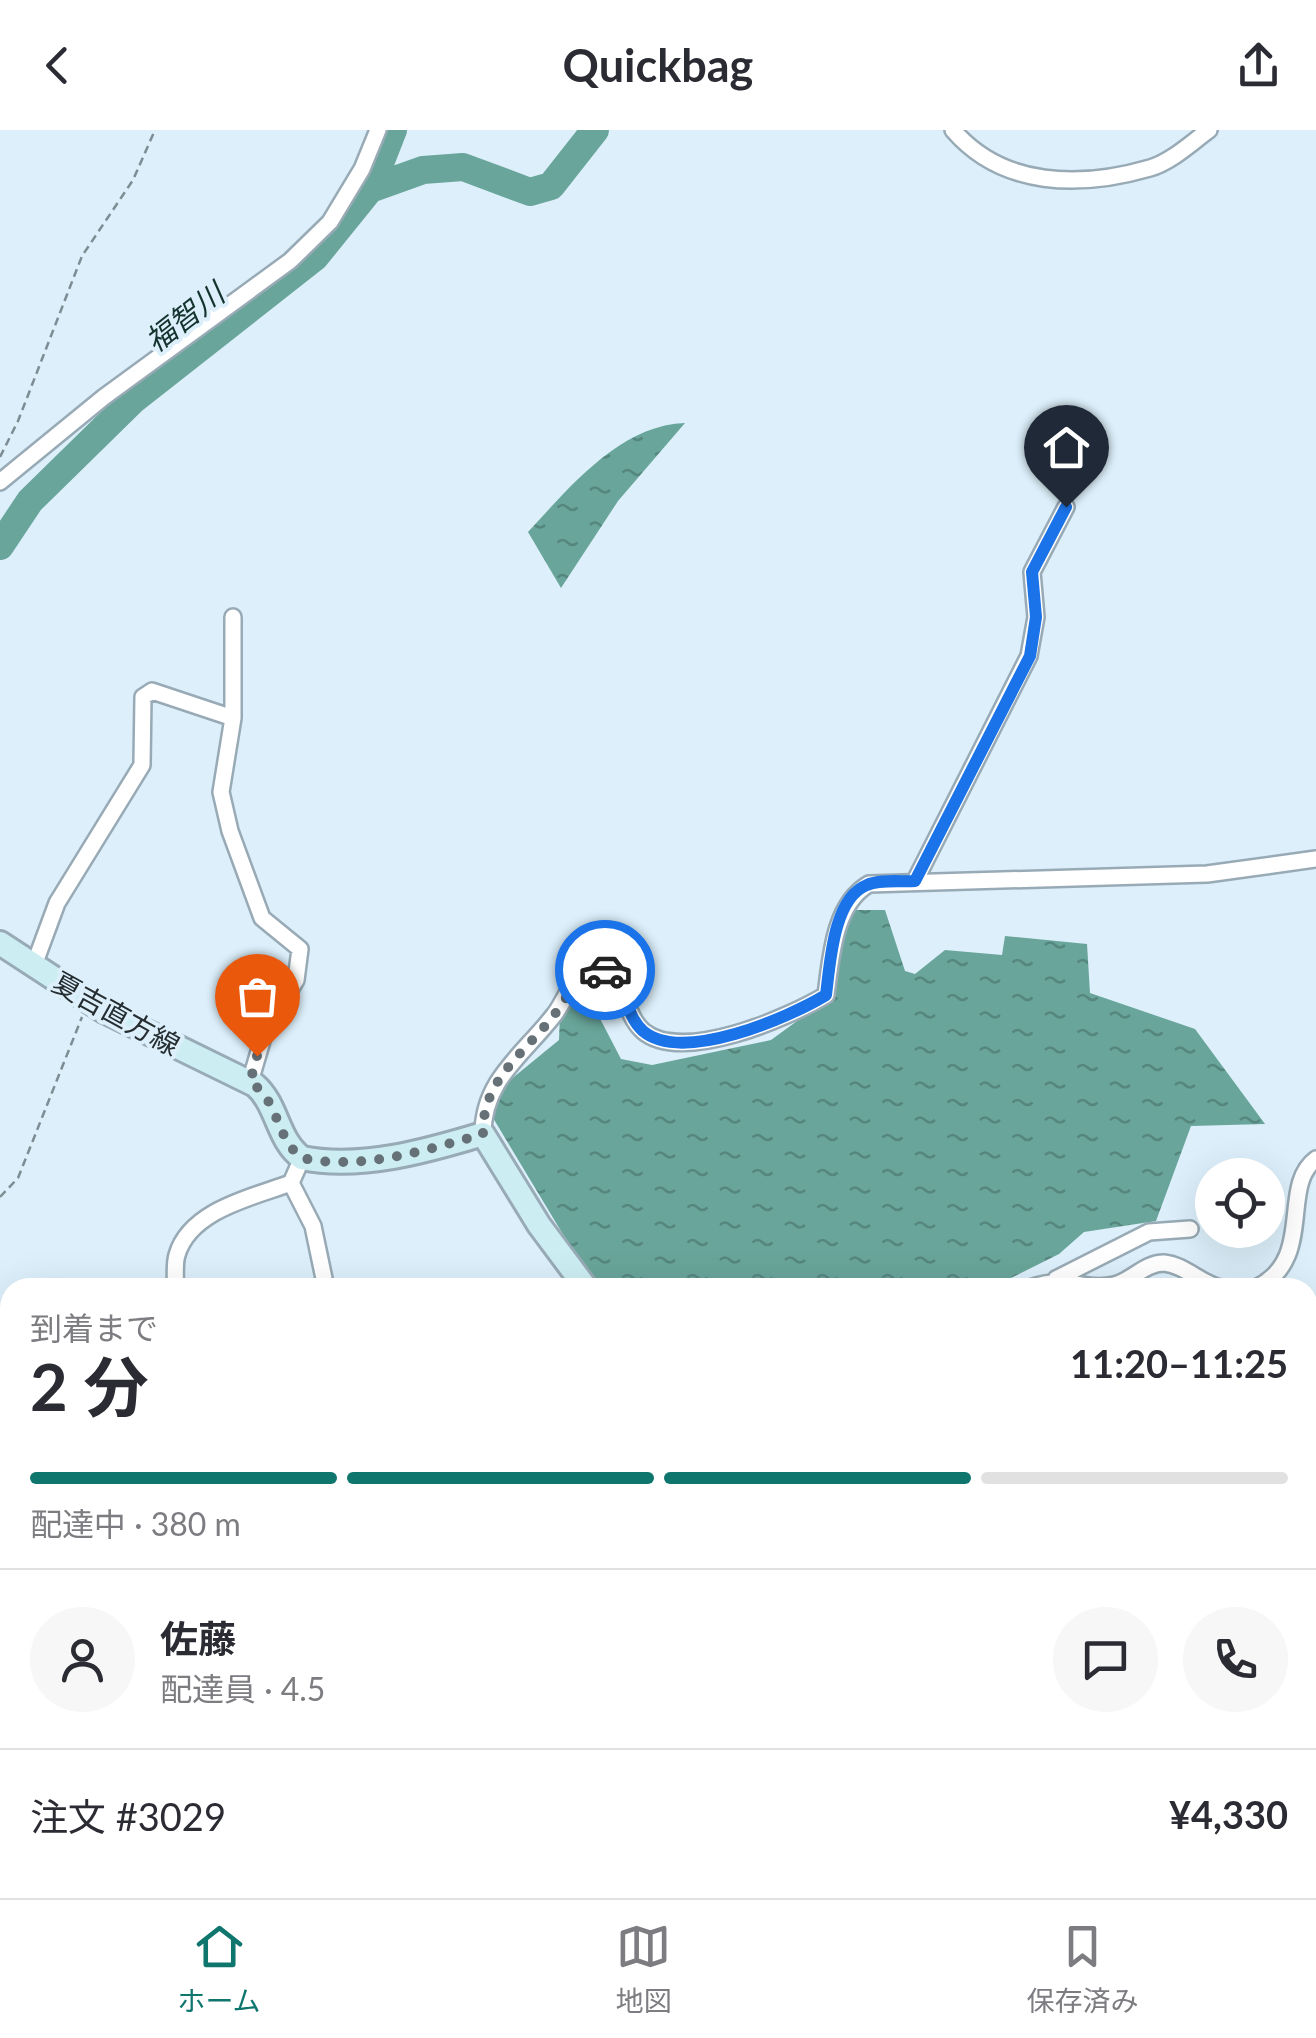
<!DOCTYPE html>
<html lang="ja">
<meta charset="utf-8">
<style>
body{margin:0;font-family:Lato,"Noto Sans JP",sans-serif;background:#f7f7f7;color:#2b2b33;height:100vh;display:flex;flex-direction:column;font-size:38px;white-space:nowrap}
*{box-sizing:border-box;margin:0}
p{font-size:32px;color:#7c7c81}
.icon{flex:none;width:55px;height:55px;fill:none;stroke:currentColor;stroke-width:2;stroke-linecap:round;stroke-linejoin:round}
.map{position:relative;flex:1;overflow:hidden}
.drawer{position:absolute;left:0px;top:1148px;width:1318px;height:622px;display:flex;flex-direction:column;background:#fff;border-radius:30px 30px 0 0;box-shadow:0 10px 40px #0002}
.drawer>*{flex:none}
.tools{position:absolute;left:1195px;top:1028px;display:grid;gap:20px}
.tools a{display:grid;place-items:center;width:90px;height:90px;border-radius:50%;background:#fff;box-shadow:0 10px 40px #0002;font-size:50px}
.pin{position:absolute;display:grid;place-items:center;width:85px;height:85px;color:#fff;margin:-102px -42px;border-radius:50% 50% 50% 0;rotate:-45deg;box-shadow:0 0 10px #0007}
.pin .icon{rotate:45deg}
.courier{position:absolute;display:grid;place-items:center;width:100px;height:100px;margin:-50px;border:8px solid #1a73e8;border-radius:50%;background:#fff;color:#222;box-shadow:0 2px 12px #0007}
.summary em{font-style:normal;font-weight:700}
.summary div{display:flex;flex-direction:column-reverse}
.summary{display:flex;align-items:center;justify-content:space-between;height:170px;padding:0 30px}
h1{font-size:65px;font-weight:700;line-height:75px}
.bar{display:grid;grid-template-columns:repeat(4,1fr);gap:15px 10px;align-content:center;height:120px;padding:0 30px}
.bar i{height:12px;border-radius:8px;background:#e1e1e2}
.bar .current{background:#0f766e}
.bar p{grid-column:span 4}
.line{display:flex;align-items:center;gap:25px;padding:0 30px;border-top:2px solid #e1e1e2}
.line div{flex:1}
.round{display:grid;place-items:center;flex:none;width:105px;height:105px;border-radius:52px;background:#f7f7f7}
header{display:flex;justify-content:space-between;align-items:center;height:130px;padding:0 30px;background:#fff;font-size:45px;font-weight:700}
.tabs{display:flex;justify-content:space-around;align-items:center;height:140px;border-top:2px solid #e1e1e2;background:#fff;font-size:28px;color:#7c7c81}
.tabs a{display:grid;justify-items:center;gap:5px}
.tabs .current{color:#0f766e}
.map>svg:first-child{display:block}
</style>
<header><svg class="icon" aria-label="back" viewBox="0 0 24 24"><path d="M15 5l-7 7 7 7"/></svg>Quickbag<svg class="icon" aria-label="share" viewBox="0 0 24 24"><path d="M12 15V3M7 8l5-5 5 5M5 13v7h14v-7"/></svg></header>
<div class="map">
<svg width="1316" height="1768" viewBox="0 0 1316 1768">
<defs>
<pattern id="forest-firs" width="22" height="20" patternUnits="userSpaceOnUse" patternTransform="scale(2.5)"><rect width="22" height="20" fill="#d0cded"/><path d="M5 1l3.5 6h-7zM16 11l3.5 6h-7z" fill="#b2b0cc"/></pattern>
<pattern id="water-ripples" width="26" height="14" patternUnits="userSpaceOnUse" patternTransform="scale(2.5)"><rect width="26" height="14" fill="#69a59a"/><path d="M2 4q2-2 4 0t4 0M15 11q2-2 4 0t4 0" fill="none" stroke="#56877e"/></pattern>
</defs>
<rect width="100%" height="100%" fill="#dceffa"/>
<path fill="url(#forest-firs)" d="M1316 1389V1768H578L586 1760H1308V1393Z"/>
<path fill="url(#water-ripples)" d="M685 293 618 371 561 458 528 402C569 358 620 295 685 293Z
M850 780H885L905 841 915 844 945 820 1002 825 1005 806 1087 814 1090 863 1195 899 1265 994 1191 996 1156 1091 1084 1102 1059 1124 993 1157 601 1158 582 1136 490 983 504 955 559 910 560 883 577 868 594 877 621 929 652 935 771 910 830 867 837 814Z"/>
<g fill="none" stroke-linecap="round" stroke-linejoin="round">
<path stroke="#69a59a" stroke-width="28" d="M370 59 423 40 463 37 530 62 551 56 595 0
M0 416 30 371 133 270 315 127 370 59 393 0"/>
<g stroke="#98aab5" stroke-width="20">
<path id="minor" d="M953 0C1003 58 1081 58 1150 38 1171 32 1191 13 1209 0
M0 352 104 267 290 131 330 92 362 39 378 0
M233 588 221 662 230 701 262 788 300 819 296 850 265 901 250 952
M915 751 1029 526 1036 487 1032 442 1066 377
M33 838 57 773 142 635 143 567 152 561 233 588V487
M483 1004C483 950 523 925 554 885 563 874 569 855 581 846 590 839 602 840 612 840 628 858 624 884 643 901 682 934 788 888 826 865 831 827 834 774 869 754L1207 744 1316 729
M291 1053 313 1096 326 1158
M1056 1149 1149 1102 1190 1099
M175 1158C176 1147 174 1134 177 1125 190 1080 253 1067 291 1053L302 1028
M1030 1158C1070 1144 1082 1162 1114 1155 1132 1151 1144 1133 1164 1133 1185 1135 1201 1154 1221 1158
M1256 1158C1316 1129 1279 1056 1316 1029
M1308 1189 1316 1196
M1308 1401 1314 1453
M1308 1466 1316 1483
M1308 1609 1316 1615
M0 1661 10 1659
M254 1768 263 1760
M332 1768 335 1760
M720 1768 733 1760"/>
</g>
<g stroke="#98aab5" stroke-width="28">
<path id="secondary" d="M0 813 104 881 255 955C278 975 277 1010 302 1028 360 1040 427 1021 483 1004L539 1095 586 1158
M1282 1760 1287 1768"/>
</g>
<path stroke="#7e8c93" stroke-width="2.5" stroke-dasharray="8 5" stroke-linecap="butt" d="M0 327 18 291 82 126 133 50 155 0
M0 1067 18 1048 82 887
M0 1402 10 1416
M0 1724 10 1675"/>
<use href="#minor" stroke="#fff" stroke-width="15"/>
<use href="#secondary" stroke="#cceef3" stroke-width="22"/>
</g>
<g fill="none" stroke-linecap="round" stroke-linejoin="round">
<path stroke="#657177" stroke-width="10" stroke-dasharray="0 18" d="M257 926 250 952C280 971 275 1008 302 1028 360 1041 427 1020 483 1004 482 950 523 925 554 885 564 873 571 858 581 846L605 840"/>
<path stroke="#1a73e8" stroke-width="12" d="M605 840H612C628 858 624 884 643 901 682 934 788 888 826 865 830 834 833 768 867 755 880 749 901 752 915 751L1030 526 1036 487 1032 442 1066 377"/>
</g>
<g text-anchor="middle" stroke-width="8" stroke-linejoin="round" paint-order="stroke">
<g font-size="28" fill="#252d31" stroke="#dceffa">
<text transform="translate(116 884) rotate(29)" y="10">夏吉直方線</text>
</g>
<g font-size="30" font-style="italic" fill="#14332e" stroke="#dceffa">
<text transform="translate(185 188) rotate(-38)" y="10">福智川</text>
</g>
</g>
</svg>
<div class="tools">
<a><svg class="icon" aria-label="locate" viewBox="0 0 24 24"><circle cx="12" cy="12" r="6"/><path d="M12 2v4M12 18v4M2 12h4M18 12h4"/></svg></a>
</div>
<div class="pin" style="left:257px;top:926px;background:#ea580c"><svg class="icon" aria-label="bag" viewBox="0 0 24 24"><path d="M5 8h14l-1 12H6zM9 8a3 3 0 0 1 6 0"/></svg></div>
<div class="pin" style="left:1066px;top:377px;background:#1f2937"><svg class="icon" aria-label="home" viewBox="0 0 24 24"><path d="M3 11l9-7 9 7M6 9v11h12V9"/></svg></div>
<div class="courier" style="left:605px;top:840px"><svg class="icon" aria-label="car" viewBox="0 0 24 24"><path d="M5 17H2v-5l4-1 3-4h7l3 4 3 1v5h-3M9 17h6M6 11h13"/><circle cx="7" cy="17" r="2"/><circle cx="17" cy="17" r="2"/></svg></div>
<section class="drawer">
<div class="summary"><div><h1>2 分</h1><p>到着まで</p></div><em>11:20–11:25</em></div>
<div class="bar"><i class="current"></i><i class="current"></i><i class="current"></i><i></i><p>配達中 · 380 m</p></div>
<div class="line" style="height:180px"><a class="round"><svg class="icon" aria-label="person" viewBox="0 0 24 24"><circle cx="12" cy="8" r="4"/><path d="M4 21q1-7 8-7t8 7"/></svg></a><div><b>佐藤</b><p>配達員 · 4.5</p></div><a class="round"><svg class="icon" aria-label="chat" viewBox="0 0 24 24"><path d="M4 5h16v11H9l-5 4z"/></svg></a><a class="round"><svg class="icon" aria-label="phone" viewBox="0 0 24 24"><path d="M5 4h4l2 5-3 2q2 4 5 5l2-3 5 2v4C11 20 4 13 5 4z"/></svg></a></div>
<div class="line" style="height:130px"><div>注文 #3029</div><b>¥4,330</b></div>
</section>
</div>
<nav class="tabs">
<a class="current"><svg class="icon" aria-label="home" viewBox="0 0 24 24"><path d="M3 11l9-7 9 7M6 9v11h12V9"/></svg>ホーム</a>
<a><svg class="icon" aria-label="map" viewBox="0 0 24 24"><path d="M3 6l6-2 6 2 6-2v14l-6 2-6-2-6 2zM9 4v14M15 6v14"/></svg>地図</a>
<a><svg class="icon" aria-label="saved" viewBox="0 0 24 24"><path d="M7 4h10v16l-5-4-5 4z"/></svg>保存済み</a>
</nav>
